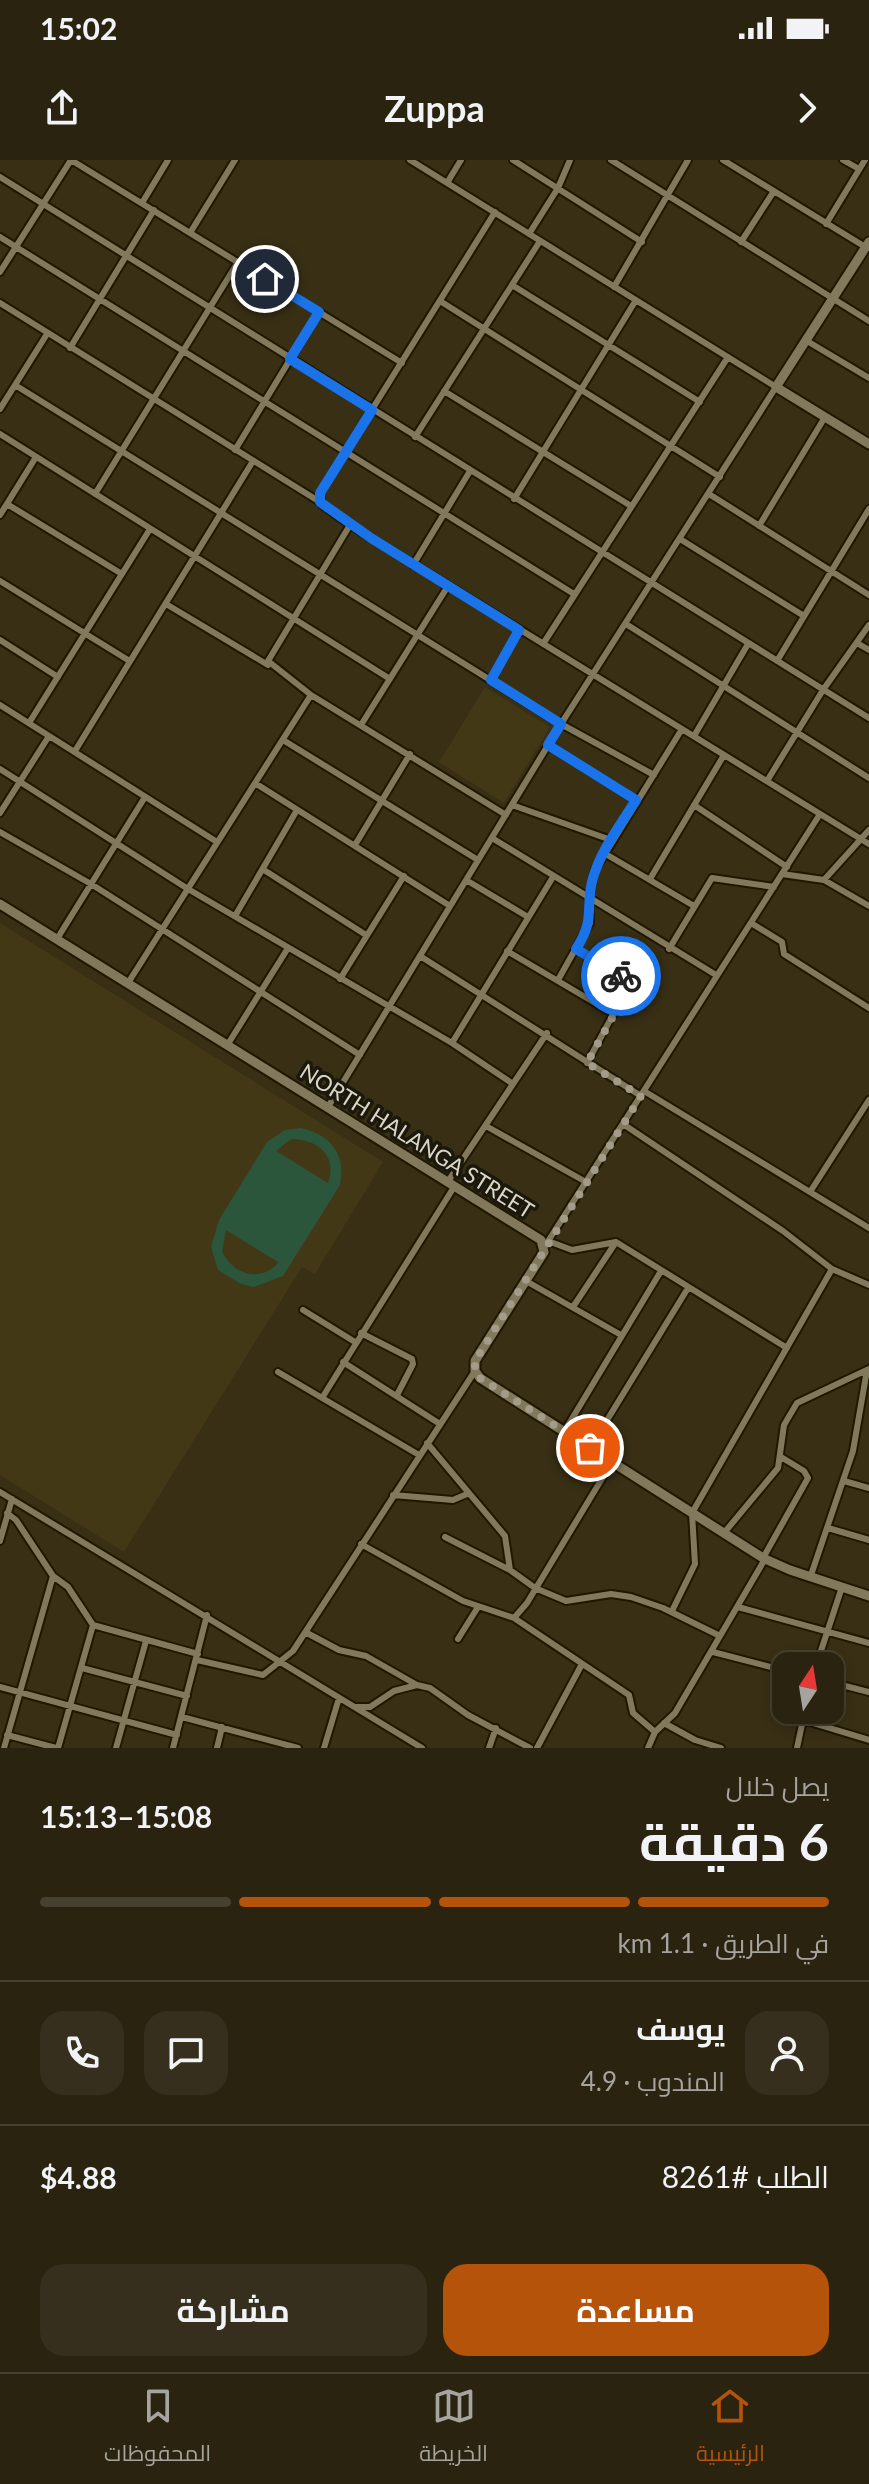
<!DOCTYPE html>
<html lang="ar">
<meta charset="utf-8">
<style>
body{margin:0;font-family:Lato,Cairo,sans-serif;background:#362f1e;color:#f1f3f6;direction:rtl;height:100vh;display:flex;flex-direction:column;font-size:30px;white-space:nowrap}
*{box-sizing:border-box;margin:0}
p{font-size:26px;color:#a5a49f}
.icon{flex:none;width:44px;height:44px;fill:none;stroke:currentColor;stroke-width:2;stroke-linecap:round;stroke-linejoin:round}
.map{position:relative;height:1588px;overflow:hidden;direction:ltr}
.sheet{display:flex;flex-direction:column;background:#2a2310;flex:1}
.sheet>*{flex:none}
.needle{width:52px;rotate:12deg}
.buttons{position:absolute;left:772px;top:1492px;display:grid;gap:16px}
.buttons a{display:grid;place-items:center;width:72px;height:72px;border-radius:16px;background:#2a2310;box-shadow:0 4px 12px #0003,0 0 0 2px #464030;font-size:40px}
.pin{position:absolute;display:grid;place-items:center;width:68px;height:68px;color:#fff;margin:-34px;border:4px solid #fff;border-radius:50%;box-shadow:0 2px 8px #0007}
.courier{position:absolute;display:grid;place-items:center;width:80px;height:80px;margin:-40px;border:6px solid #1a73e8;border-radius:50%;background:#fff;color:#222;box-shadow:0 2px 10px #0007}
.head em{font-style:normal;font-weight:700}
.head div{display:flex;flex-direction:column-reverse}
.head{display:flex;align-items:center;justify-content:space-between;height:136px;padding:0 40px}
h1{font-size:52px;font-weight:700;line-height:60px}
.bar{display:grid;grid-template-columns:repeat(4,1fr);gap:12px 8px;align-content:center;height:96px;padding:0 40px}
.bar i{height:10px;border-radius:6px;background:#464030}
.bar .active{background:#b45309}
.bar p{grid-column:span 4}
.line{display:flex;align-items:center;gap:20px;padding:0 40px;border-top:2px solid #464030}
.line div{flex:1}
.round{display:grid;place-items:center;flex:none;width:84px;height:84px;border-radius:24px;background:#362f1e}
.button{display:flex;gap:16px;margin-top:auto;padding:16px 40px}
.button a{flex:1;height:92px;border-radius:24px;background:#b45309;color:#fff;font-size:32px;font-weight:700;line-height:92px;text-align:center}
.button a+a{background:#362f1e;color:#f1f3f6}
.status{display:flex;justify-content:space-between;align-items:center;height:56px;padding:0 40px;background:#2a2310;direction:ltr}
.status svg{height:22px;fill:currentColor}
header{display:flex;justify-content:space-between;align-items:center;height:104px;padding:0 40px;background:#2a2310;font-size:36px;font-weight:700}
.dock{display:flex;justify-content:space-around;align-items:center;height:112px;border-top:2px solid #464030;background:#2a2310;font-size:22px;color:#a5a49f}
.dock a{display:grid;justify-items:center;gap:4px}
.dock .active{color:#b45309}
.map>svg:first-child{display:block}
</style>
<div class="status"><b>15:02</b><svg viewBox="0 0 49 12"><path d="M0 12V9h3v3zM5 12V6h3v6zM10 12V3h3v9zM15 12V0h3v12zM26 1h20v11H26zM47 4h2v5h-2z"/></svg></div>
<header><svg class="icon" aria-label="forward" viewBox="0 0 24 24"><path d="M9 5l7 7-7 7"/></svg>Zuppa<svg class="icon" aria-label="share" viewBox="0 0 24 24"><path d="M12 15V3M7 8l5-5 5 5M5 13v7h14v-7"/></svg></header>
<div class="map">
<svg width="869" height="1588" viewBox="0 0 869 1588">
<rect width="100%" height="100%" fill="#382f15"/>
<path fill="#433816" d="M485 527 550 567 504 643 439 602Z
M0 763 383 1002 315 1114 302 1107 124 1392 0 1315Z"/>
<path fill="#2b563c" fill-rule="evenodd" d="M301 968C331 975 346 994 340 1025L283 1116 254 1127 241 1124 218 1110 211 1087 219 1060 267 982 285 970ZM291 979C317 979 338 995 328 1023L276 991ZM226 1070 278 1102V1103C260 1123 233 1115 222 1091Z"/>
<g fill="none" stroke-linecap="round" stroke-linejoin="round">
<g stroke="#1f1700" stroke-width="10">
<path id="street" d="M71 0 402 203
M513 0 642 82
M611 0 869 161
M723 0 867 88
M843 0 859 9
M0 17 869 558
M447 23 461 0
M142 43 168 0
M826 64 865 0
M190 73 235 0
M529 74 558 28 570 0
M0 77 574 434
M741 82 774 31
M0 112 71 0
M512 125 700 242
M614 127 688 0
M440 141 720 317
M0 143 320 342
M807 181 869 218
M70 188 154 50
M15 225 561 564 654 615
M444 231 631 346
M0 249 47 174
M0 274 390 519
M415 277 540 81
M235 290 319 152
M95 334 238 102
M709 334 869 435
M514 339 636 140
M7 344 122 414
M0 355 36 297
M350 365 869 684
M759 366 825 257
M680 379 804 456
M413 405 470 311
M0 421 128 500
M166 444 268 505
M626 464 869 618
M0 480 58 517
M857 483 869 490
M543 484 728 197
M777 501 869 349
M491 520 519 470
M311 535 506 655
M0 545 217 682
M29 563 150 369
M361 565 448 426
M694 576 748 484
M283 580 478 700
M548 585 636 640
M75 591 253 301
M0 609 188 729 452 883 513 924
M767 621 823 530 869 465
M255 623 450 746
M512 645 611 680
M694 645 787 707
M0 653 49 576
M0 672 91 724 360 895
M492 678 716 815
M355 685 410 594
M604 693 694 746
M264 710 366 775
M782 714 824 720 869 746
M650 719 724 595
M466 720 528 757
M824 720 869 670
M235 756 297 650
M751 763 782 782 784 794 869 848
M57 779 145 637
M576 789 630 823 587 903
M669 789 712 718 774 727
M507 791 614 854
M420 796 641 936
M340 819 404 716
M558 820 590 763 589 739 595 710 682 569
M128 823 311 535 268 501 350 365 322 345 320 333 495 52
M452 883 553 717
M228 884 288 788
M644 931 869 1068
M328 947 561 564 776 227 410 0
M623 964 783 1071 832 1109 869 1125
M486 966 586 1022
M447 1023 547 873
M810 1032 869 940
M548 1081 572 1090 616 1082 787 1188
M545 1086 820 654
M526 1121 621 1175
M573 1147 616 1082
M303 1150 355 1182
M361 1173 412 1199 413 1204 397 1235
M343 1202 440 1264
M278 1212 419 1295
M322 1238 454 1027
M564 1272 661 1111
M427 1283 505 1376 510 1410
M590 1288 688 1128
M844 1321 869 1328
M0 1332 422 1588
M393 1335 453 1340 467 1334
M7 1353 16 1360 53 1416 68 1427 93 1465 198 1494
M828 1368 869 1380
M724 1373 778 1308 784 1265 797 1243 869 1209
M445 1377 510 1410 535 1428 566 1441 611 1434 631 1437 663 1448 720 1476
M0 1381 12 1339
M361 1384 463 1441 514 1458 629 1535 633 1553 655 1572
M763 1398 808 1318 804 1311 781 1297
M810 1418 853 1291 867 1210
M738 1447 869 1483
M672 1451 695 1404 692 1353 832 1109
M514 1458 527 1443 612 1302
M307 1473 339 1490 366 1496 417 1525
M458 1479 478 1447
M713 1492 786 1511
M197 1500 263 1515 293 1491 475 1211
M816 1506 842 1427
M82 1508 187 1536
M830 1522 869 1532
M0 1527 177 1575
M356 1547H370L394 1531 417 1525 430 1528 468 1555 530 1588
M182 1557 298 1588
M803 1560 869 1580
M664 1563 695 1580 721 1588
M7 1575 56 1588
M4 1588 53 1416
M58 1588 93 1465
M116 1588 146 1481
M173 1588 207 1455
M217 1588 222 1567
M324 1588 339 1538
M489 1588 496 1568
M537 1588 582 1504
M648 1588 655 1572 675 1553 765 1399
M797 1588 805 1550"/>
</g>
<g stroke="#1f1700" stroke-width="13">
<path id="secondary" d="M869 82 776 227 869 284
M0 744 541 1080 544 1092 475 1201V1211L480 1218 763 1398 790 1410 869 1436"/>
</g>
<use href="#street" stroke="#82795d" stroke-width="6"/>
<use href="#secondary" stroke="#82795d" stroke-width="9"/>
</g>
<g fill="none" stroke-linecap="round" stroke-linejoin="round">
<path stroke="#a29c89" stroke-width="8" stroke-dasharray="0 14.4" d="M590 1288 480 1218 475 1211V1201L641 936 587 903 630 826 621 816"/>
<path stroke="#1a73e8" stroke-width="10" d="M265 119 319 152 290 199 372 250 320 333V342L371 378 519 470 491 520 561 564 548 585 636 640C621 664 601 690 593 718 584 749 597 756 576 789L621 816"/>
</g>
<g text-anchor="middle" stroke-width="7" stroke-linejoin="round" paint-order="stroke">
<g font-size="22" fill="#dbd6c7" stroke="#1b180c">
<text transform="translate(417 981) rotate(32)" y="8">NORTH HALANGA STREET</text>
</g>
</g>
</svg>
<div class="buttons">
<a><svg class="needle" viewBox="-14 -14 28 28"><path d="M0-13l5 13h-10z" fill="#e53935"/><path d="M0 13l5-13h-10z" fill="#a5a49f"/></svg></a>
</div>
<div class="pin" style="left:590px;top:1288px;background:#ea580c"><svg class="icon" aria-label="bag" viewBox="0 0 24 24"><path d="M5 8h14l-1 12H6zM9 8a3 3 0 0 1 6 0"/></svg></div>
<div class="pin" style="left:265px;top:119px;background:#1f2937"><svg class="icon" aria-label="home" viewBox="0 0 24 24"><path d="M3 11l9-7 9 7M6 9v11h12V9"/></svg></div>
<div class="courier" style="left:621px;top:816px"><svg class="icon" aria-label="bike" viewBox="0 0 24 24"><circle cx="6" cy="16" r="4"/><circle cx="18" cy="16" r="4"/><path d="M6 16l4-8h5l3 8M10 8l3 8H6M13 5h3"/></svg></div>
</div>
<section class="sheet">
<div class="head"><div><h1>6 دقيقة</h1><p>يصل خلال</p></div><em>15:08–15:13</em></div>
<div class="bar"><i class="active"></i><i class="active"></i><i class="active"></i><i></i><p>في الطريق · 1.1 km</p></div>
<div class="line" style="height:144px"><a class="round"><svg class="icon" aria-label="person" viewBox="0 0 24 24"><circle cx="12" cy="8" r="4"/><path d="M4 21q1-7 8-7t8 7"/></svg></a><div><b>يوسف</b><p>المندوب · 4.9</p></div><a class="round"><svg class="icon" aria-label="chat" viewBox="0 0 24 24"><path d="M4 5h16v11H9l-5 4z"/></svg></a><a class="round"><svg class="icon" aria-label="phone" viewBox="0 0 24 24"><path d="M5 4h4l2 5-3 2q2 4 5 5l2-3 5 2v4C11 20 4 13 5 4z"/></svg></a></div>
<div class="line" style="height:104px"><div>الطلب #8261</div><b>$4.88</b></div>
<div class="button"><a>مساعدة</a><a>مشاركة</a></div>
</section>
<nav class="dock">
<a class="active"><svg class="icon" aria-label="home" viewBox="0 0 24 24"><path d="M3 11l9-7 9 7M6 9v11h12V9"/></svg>الرئيسية</a>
<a><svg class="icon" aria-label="map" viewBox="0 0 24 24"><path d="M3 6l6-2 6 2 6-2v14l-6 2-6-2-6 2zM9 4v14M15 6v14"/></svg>الخريطة</a>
<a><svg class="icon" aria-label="saved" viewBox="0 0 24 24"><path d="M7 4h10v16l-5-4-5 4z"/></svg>المحفوظات</a>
</nav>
